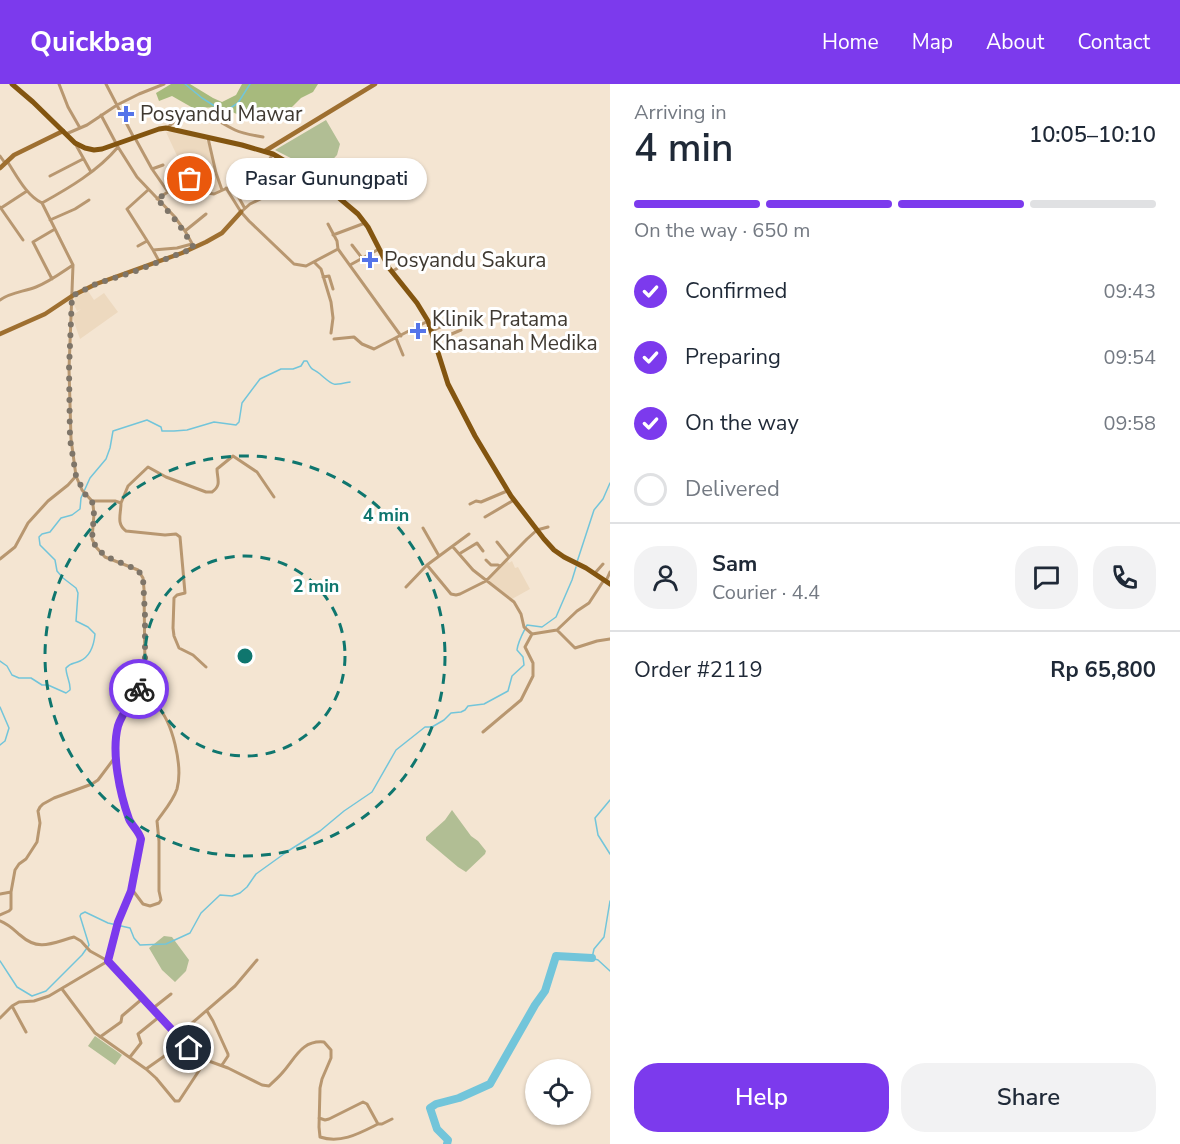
<!DOCTYPE html>
<meta charset="utf-8">
<style>
body{margin:0;font-family:"Nunito Sans",sans-serif;background:#f2f2f3;color:#1f2937;height:100vh;display:flex;flex-direction:column;font-size:22px;white-space:nowrap}
*{box-sizing:border-box;margin:0}
p{font-size:20px;color:#747a83}
.icon{flex:none;width:33px;height:33px;fill:none;stroke:currentColor;stroke-width:2;stroke-linecap:round;stroke-linejoin:round}
.map{position:relative;flex:1;overflow:hidden}
.panel{display:flex;flex-direction:column;background:#fff;width:570px}
.panel>*{flex:none}
.fabs{position:absolute;left:525px;top:975px;display:grid;gap:12px}
.fabs a{display:grid;place-items:center;width:66px;height:66px;border-radius:50%;background:#fff;box-shadow:0 2px 4px #0004;font-size:30px}
.pin{position:absolute;display:grid;place-items:center;width:51px;height:51px;color:#fff;margin:-26px;border:3px solid #fff;border-radius:50%;box-shadow:0 2px 6px #0007}
.courier{position:absolute;display:grid;place-items:center;width:60px;height:60px;margin:-30px;border:4px solid #7c3aed;border-radius:50%;background:#fff;color:#222;box-shadow:0 2px 8px #0007}
.bubble{position:absolute;height:42px;border-radius:21px;background:#fff;box-shadow:0 2px 4px #0004;font-size:20px;font-weight:600;line-height:42px;text-align:center}
.head em{font-style:normal;font-weight:600}
.head div{display:flex;flex-direction:column-reverse}
.head{display:flex;align-items:center;justify-content:space-between;height:102px;padding:0 24px}
h1{font-size:39px;font-weight:600;line-height:45px}
.bar{display:grid;grid-template-columns:repeat(4,1fr);gap:9px 6px;align-content:center;height:72px;padding:0 24px}
.bar i{height:8px;border-radius:4px;background:#e0e1e3}
.bar .on{background:#7c3aed}
.bar p{grid-column:span 4}
.line{display:flex;align-items:center;gap:15px;padding:0 24px;border-top:2px solid #e0e1e3}
.line div{flex:1}
.round{display:grid;place-items:center;flex:none;width:63px;height:63px;border-radius:24px;background:#f2f2f3}
ol{padding:0 24px;list-style:none}
li{display:flex;align-items:center;gap:18px;height:66px}
li p{margin-inline-start:auto}
li .icon{padding:6px;border-radius:50%;background:#7c3aed;color:#fff;stroke-width:4}
li:last-child{color:#747a83}
li i{width:33px;height:33px;border:3px solid #e0e1e3;border-radius:50%}
.button{display:flex;gap:12px;margin-top:auto;padding:12px 24px}
.button a{flex:1;height:69px;border-radius:24px;background:#7c3aed;color:#fff;font-size:24px;font-weight:600;line-height:69px;text-align:center}
.button a+a{background:#f2f2f3;color:#1f2937}
header{display:flex;align-items:center;gap:36px;box-sizing:border-box;height:84px;padding:0 30px;background:#7c3aed;color:#fff}
header strong{font-size:28px}
nav{display:flex;gap:33px;margin-inline-start:auto;font-size:21px}
main{display:flex;flex:1;min-height:0}
.map>svg:first-child{display:block}
</style>
<header>
<strong>Quickbag</strong>
<nav><a>Home</a><a>Map</a><a>About</a><a>Contact</a></nav>
</header>
<main>
<div class="map">
<svg width="610" height="1060" viewBox="0 0 610 1060">
<rect width="100%" height="100%" fill="#f4e5d2"/>
<path fill="#edd9bf" d="M166 48H174L204 54 210 61 214 90 222 106 214 110 208 108 189 92 179 76Z
M88 207 94 216 104 209 118 228 80 255 72 232 81 225 77 227 74 221 75 214Z
M506 474 509 479 512 477 515 484 518 483 530 505 512 515 486 495Z"/>
<path fill="#b1be94" d="M326 36 340 60 337 71 320 89 275 66Z
M452 726 471 752 478 757 486 767 485 770 466 788 458 783 426 756V753L445 736Z
M164 852 172 853 189 876 186 887 175 898 162 886 149 864Z
M95 952 122 971 115 981 88 962Z"/>
<path fill="#a7ba7d" d="M171 0H190L213 14 222 18 236 11 242 0H318L313 8 301 14 281 34 269 37 248 35 221 23 193 24 172 12 159 17 156 9Z"/>
<g fill="none" stroke-linecap="round" stroke-linejoin="round">
<path stroke="#72c5da" stroke-width="1.5" d="M185 0 202 14 224 28 238 19 250 0
M577 478 594 426 603 415 610 399
M0 577 7 582 12 591 19 594H31L42 601H48L66 609 70 606C71 599 66 592 66 584 71 578 74 580 80 577 91 572 94 561 95 550L88 543 76 537 78 509 76 504 63 494 57 487 55 476 40 461 39 453 42 450 50 448 61 434 72 431 80 425 81 414 90 394 106 375 110 364 113 347 147 336 161 343 162 347H174L187 346 214 338 236 341 239 338 242 319 260 295 281 285H293L301 282 304 277H307C312 287 312 284 320 290 334 302 332 302 350 298
M0 623 9 644 5 657 0 661
M610 716 595 734 598 751 610 770
M610 817 604 853 594 865 592 874 598 876 610 887
M0 877 17 903 32 912 46 907 82 871 89 861 80 832 81 830 85 828 108 839 130 844 134 854 140 861 166 860 190 849 201 829 220 811 232 812 240 809 247 803 256 790 288 767 320 747 344 727 372 708 396 666 425 643H432L444 636 451 629 461 628 465 626 468 622 484 620 508 607 512 592 524 581 523 573 517 566C518 557 523 549 527 541L542 543 556 533 572 496 576 483"/>
<path stroke="#72c5da" stroke-width="8" d="M447 1060 448 1056 437 1045 430 1024 436 1020 459 1014 490 1000 535 921 545 907 556 872 592 874"/>
<path stroke="#b89770" stroke-width="3" d="M59 0 68 23 80 44
M106 0 134 54
M167 44C198 16 204 31 235 46 243 50 253 51 263 53
M66 50 87 41 117 21 139 10 164 0
M135 54 152 85 168 108
M208 54 216 89 222 106
M76 61 91 88
M118 63 137 93 174 132 185 147 194 163
M0 72 5 79
M7 77C17 92 26 111 42 119L73 181 69 285 71 355 76 392 82 406 92 417 93 421 94 430 92 455 96 463 105 473 138 486 143 494 144 505 145 587C140 608 124 622 118 642 111 669 120 710 129 735 132 742 139 747 141 755L131 807 118 838 108 877
M152 85 163 81
M50 92 83 75
M232 101 244 123
M226 104 241 128 249 137 294 180 306 182 338 165
M148 106 127 125 153 166 177 164 192 160
M157 115 188 95 207 109 214 110 254 92 265 82 273 70
M42 119C69 104 98 87 118 63L101 31
M0 123 23 156
M1 124 27 107
M241 128 250 120 291 100 301 88
M50 136 75 125 89 116
M328 140 337 157 338 165 401 252
M185 147 206 130
M333 151 365 139
M352 161 362 174
M138 162 147 157
M153 166 159 177
M315 179 321 185 331 218 333 234 331 249
M350 181 379 165
M393 187 413 174
M323 193 329 192 333 205
M52 195 33 158 55 145
M0 216C11 208 23 208 36 203 49 198 61 189 73 181
M432 247 464 232H473
M396 254 403 271
M334 255 354 253 362 260 374 265 428 237
M435 257 461 246
M92 417H115L121 419C121 430 116 440 126 447L165 451 176 450 180 453 185 509 177 511 174 514 173 544 174 552 179 564 193 571 206 583
M121 419 128 402 148 383 166 393 206 408H212C222 401 217 395 217 385L233 372 257 388 274 413
M470 420 476 417 481 418 507 407
M485 433 514 416
M423 444 439 472
M497 458 509 473
M453 463 473 486 514 518 521 530 524 543 532 550 557 546 577 527 589 519 604 496
M459 470 477 459 483 467
M0 475 15 463 28 439 48 417 68 401 76 392
M486 476 491 481H498L500 482
M427 481 451 510 456 511 460 510 486 497 527 455 537 446 548 443
M595 489 603 480
M606 497 610 488
M406 503 427 481 469 450
M557 546 575 564 597 557 610 555
M483 648 521 616 533 592V579L525 563 532 550
M131 804 143 820 150 822 159 819 161 816 159 807V757L157 737C164 727 173 717 177 705 183 683 173 637 156 621 151 616 143 613 136 610
M0 810 11 808
M0 831 9 827 11 825V808L15 786 19 780 26 775 37 758 40 739 38 727 40 723 43 720 54 714 92 700 98 696 116 672
M0 837C8 840 13 845 20 851 39 868 52 859 74 853L81 857 90 867 108 877 189 964 206 976 228 984 262 1001 269 1002C274 997 279 993 283 988 296 973 302 956 324 958L331 966V974L322 995 320 1004 319 1043 320 1053C341 1060 360 1049 378 1040
M62 905 95 949 146 985 156 994 175 1017H179L206 976
M12 922 26 948
M152 925 171 910
M207 927 213 937 228 970V972L222 981
M0 934 12 922 19 918 34 917 49 912 108 877
M177 952 235 902 257 876
M100 953 121 938 122 932 142 915
M130 973 141 959 138 950 159 933
M146 985 183 959
M319 1034 325 1036 329 1035 363 1018 367 1020 378 1040H382L392 1035"/>
<path stroke="#9e6f30" stroke-width="4.5" d="M265 67 375 0
M0 84 14 71 63 47
M0 250 45 230 72 212 96 200 182 169 206 158 222 149 241 128"/>
<path stroke="#835510" stroke-width="5" d="M12 0 33 18 75 59 85 64 94 66 102 65 159 45 166 44 242 61 273 70 319 97 358 130 368 143 389 184 417 219 428 237 448 300 475 352 511 412 544 455 554 466 564 473 586 484 610 500"/>
</g>
<g fill="none" stroke-linecap="round" stroke-linejoin="round">
<path stroke="#7e7569" stroke-width="6" stroke-dasharray="0 10.8" d="M139 605 143 598 145 587V532L143 494 138 486 105 472 96 463 92 455 94 430 92 417 85 410 76 392 70 355 69 285 72 212 96 200 133 188 194 164C182 144 173 132 157 115L190 95"/>
<path stroke="#7c3aed" stroke-width="8" d="M139 605C132 617 122 629 118 642 111 669 120 710 129 735 132 742 139 747 141 755L131 807 118 838 108 877 189 964"/>
</g>
<g fill="none" stroke="#0f766e" stroke-width="3" stroke-dasharray="10 8">
<circle cx="245" cy="572" r="100"/>
<circle cx="245" cy="572" r="200"/>
</g>
<g fill="#5574e9" stroke="#fff" stroke-width="2">
<path d="M123 21h6v6h6v6h-6v6h-6v-6h-6v-6h6z"/>
<path d="M367 167h6v6h6v6h-6v6h-6v-6h-6v-6h6z"/>
<path d="M415 238h6v6h6v6h-6v6h-6v-6h-6v-6h6z"/>
</g>
<g text-anchor="middle" stroke-width="6" stroke-linejoin="round" paint-order="stroke">
<g font-size="21" fill="#3f3931" stroke="#fff" text-anchor="start">
<text x="140" y="37">Posyandu Mawar</text>
<text x="384" y="183">Posyandu Sakura</text>
<text x="432" y="242">Klinik Pratama<tspan x="432" dy="24">Khasanah Medika</tspan></text>
</g>
</g>
<circle cx="245" cy="572" r="9" fill="#0f766e" stroke="#fff" stroke-width="3"/>
<g font-size="18" text-anchor="middle" font-weight="bold" fill="#0f766e" stroke="#fff" stroke-width="6" stroke-linejoin="round" paint-order="stroke">
<text x="386" y="437">4 min</text>
<text x="316" y="508">2 min</text>
</g>
</svg>
<div class="fabs">
<a><svg class="icon" aria-label="locate" viewBox="0 0 24 24"><circle cx="12" cy="12" r="6"/><path d="M12 2v4M12 18v4M2 12h4M18 12h4"/></svg></a>
</div>
<div class="pin" style="left:190px;top:95px;background:#ea580c"><svg class="icon" aria-label="bag" viewBox="0 0 24 24"><path d="M5 8h14l-1 12H6zM9 8a3 3 0 0 1 6 0"/></svg></div>
<div class="pin" style="left:189px;top:964px;background:#1f2937"><svg class="icon" aria-label="home" viewBox="0 0 24 24"><path d="M3 11l9-7 9 7M6 9v11h12V9"/></svg></div>
<div class="courier" style="left:139px;top:605px"><svg class="icon" aria-label="bike" viewBox="0 0 24 24"><circle cx="6" cy="16" r="4"/><circle cx="18" cy="16" r="4"/><path d="M6 16l4-8h5l3 8M10 8l3 8H6M13 5h3"/></svg></div>
<div class="bubble" style="left:226px;top:74px;width:201px">Pasar Gunungpati</div>
</div>
<section class="panel">
<div class="head"><div><h1>4 min</h1><p>Arriving in</p></div><em>10:05–10:10</em></div>
<div class="bar"><i class="on"></i><i class="on"></i><i class="on"></i><i></i><p>On the way · 650 m</p></div>
<ol>
<li><svg class="icon" aria-label="check" viewBox="0 0 24 24"><path d="M5 12l5 5 9-10"/></svg>Confirmed<p>09:43</p></li>
<li><svg class="icon" aria-label="check" viewBox="0 0 24 24"><path d="M5 12l5 5 9-10"/></svg>Preparing<p>09:54</p></li>
<li><svg class="icon" aria-label="check" viewBox="0 0 24 24"><path d="M5 12l5 5 9-10"/></svg>On the way<p>09:58</p></li>
<li><i></i>Delivered</li>
</ol>
<div class="line" style="height:108px"><a class="round"><svg class="icon" aria-label="person" viewBox="0 0 24 24"><circle cx="12" cy="8" r="4"/><path d="M4 21q1-7 8-7t8 7"/></svg></a><div><b>Sam</b><p>Courier · 4.4</p></div><a class="round"><svg class="icon" aria-label="chat" viewBox="0 0 24 24"><path d="M4 5h16v11H9l-5 4z"/></svg></a><a class="round"><svg class="icon" aria-label="phone" viewBox="0 0 24 24"><path d="M5 4h4l2 5-3 2q2 4 5 5l2-3 5 2v4C11 20 4 13 5 4z"/></svg></a></div>
<div class="line" style="height:78px"><div>Order #2119</div><b>Rp 65,800</b></div>
<div class="button"><a>Help</a><a>Share</a></div>
</section>
</main>
